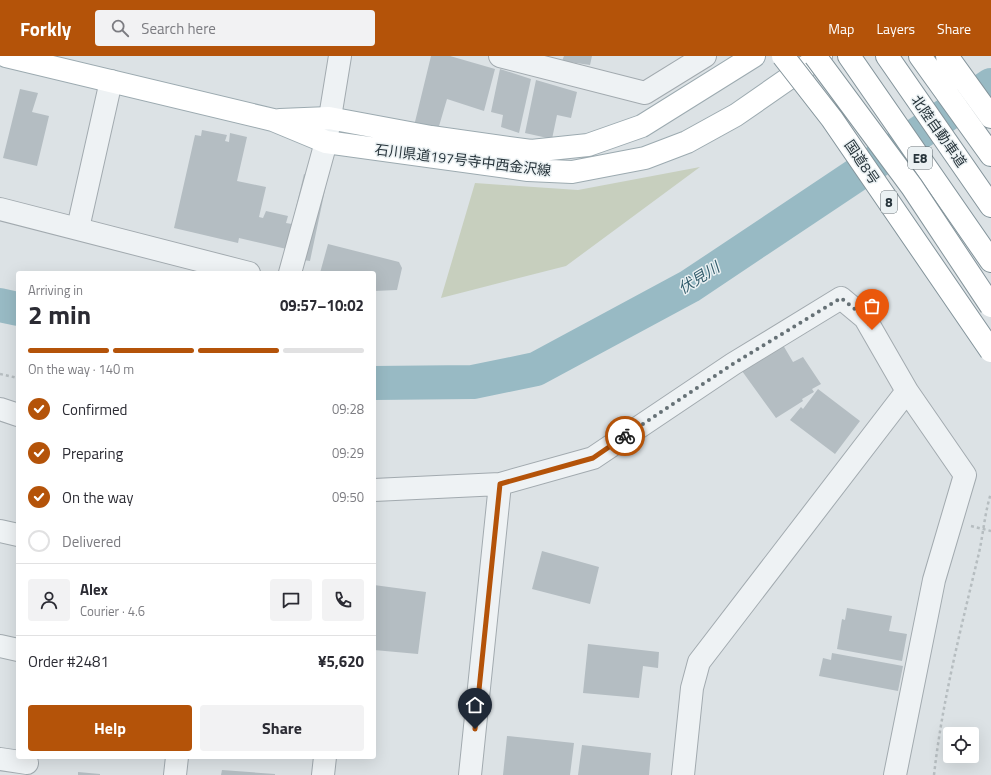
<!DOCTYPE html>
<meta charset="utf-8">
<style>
body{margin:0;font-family:"Titillium Web","Noto Sans JP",sans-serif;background:#f2f2f3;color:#2b2b33;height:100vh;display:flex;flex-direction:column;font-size:15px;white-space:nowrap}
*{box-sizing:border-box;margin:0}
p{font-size:13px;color:#7c7c81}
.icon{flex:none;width:22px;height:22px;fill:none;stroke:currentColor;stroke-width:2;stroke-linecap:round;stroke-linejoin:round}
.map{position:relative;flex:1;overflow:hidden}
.panel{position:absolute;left:16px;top:215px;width:360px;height:488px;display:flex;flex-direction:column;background:#fff;border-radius:4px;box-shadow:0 4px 16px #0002}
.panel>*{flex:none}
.controls{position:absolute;left:943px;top:671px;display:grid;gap:8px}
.controls a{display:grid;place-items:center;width:36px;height:36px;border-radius:4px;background:#fff;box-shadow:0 4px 16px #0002;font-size:20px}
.pin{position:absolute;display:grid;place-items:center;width:34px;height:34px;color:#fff;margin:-41px -17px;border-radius:50% 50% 50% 0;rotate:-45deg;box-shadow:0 0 4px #0007}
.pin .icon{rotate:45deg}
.courier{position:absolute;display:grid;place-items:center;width:40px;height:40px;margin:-20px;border:3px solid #b45309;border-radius:50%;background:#fff;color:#222;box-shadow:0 1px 5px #0007}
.headline em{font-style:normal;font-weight:700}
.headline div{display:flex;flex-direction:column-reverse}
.headline{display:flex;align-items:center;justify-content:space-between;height:68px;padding:0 12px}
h1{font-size:26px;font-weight:700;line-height:30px}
.bar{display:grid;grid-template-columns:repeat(4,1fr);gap:6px 4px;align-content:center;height:48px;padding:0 12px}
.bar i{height:5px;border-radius:3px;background:#e1e1e2}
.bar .on{background:#b45309}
.bar p{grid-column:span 4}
.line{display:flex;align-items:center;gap:10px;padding:0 12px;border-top:1px solid #e1e1e2}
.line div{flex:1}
.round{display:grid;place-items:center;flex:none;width:42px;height:42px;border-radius:4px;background:#f2f2f3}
ol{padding:0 12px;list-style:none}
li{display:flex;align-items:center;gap:12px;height:44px}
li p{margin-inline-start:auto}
li .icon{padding:4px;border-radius:50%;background:#b45309;color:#fff;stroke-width:4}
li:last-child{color:#7c7c81}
li i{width:22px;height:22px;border:2px solid #e1e1e2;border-radius:50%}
.action{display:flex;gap:8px;margin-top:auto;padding:8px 12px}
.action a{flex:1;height:46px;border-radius:4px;background:#b45309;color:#fff;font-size:16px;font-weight:700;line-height:46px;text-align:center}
.action a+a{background:#f2f2f3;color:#2b2b33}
header{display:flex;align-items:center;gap:24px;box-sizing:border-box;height:56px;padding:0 20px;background:#b45309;color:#fff}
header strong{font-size:19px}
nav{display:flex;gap:22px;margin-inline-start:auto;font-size:14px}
.search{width:280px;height:36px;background:#f2f2f3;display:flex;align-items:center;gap:10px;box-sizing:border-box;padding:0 14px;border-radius:4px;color:#7c7c81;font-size:15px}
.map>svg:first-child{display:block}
</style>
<header>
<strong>Forkly</strong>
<div class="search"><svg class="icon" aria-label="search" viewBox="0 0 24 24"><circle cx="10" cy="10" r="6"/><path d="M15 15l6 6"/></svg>Search here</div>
<nav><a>Map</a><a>Layers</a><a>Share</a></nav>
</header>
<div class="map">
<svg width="991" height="719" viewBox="0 0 991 719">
<rect width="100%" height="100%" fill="#dce2e5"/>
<path fill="#c7cfbe" d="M700 111 566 210 441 242 475 127 578 134Z"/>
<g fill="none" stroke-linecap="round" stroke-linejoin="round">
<path stroke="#98bac4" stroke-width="34" d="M0 249 18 253
M374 327 473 326 536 313 690 230 991 29"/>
</g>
<path fill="#b4bdc2" d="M431 0H450L495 13 484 55 447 43 437 77 414 70Z
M564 0H592L590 9 562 5Z
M500 13 531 23 519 77 501 71 503 59 491 56Z
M536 24 577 36 571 62 557 59 552 83 525 77Z
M20 33 38 37 32 56 49 60 37 110 3 102Z
M202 74 227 79 225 85 229 86 230 77 247 81 237 125 266 131 259 161 263 162 266 155 288 160 286 167 292 168 304 118 307 119 329 115 310 205 303 204 304 197 239 182 238 187 174 172 195 79 201 80Z
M328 188 399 206 402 212 397 234 374 235V217H320Z
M783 289 793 306 803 301 821 328 812 333 814 336 802 343 803 345 776 362 742 315Z
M818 333 860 365 835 398 790 364 801 351 803 353Z
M542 495 599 511 590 548 532 533Z
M374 529 426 536 418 598 374 594Z
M847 552 892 560 889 575 907 578 902 605 837 593 842 563 845 564Z
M588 588 659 596 658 612 643 610 639 642 583 637Z
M832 597 903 610 898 635 819 620 823 602 831 604Z
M507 680 574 687 570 719H503Z
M582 689 651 697 649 719H578Z
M222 714 275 718V719H221Z
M78 716 100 718V719H78Z"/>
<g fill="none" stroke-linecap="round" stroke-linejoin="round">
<g stroke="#a2aaaf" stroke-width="24">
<path id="minor" d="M500 0 645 37 705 0
M0 153 249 217
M78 172 111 25
M290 217 326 86 340 0
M0 353 18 359
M374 434 500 428 593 402 733 308 841 242 865 262 907 335 965 419 934 524 895 719
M0 475 18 479
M0 590 18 594
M0 703 27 707
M175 719 177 701
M323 719 325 701
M470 719 500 428
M683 719 692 632 699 606 907 335"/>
</g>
<g stroke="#9caab0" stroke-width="24">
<path id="major" d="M6 0 273 64 326 86 528 114 572 116 645 102 687 86 736 59 821 0
M280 64 329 62 431 81 531 95 588 89 642 70 754 0"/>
</g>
<g stroke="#84949b" stroke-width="24">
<path id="highway" d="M849 0 991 205
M887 0 991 150
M920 0 991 99
M947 0 991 61"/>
</g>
<path stroke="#b6bdc0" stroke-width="2.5" stroke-dasharray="3 3" stroke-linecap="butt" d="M0 318 18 322
M971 470 991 475
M934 719C942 647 960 576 977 505 983 483 984 459 991 437"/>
<use href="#minor" stroke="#eef2f4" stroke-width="22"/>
<use href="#major" stroke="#fff" stroke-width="22"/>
<use href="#highway" stroke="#fff" stroke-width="22"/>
<g stroke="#84949b" stroke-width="24" stroke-linecap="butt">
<path id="highway-bridge" d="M783 0 832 63 991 295
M815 0 912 131 991 250"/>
</g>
<use href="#highway-bridge" stroke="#fff" stroke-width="22"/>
</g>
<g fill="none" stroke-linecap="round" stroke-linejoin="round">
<path stroke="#667176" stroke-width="4" stroke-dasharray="0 7.2" d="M625 380 733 308 841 242 866 262 872 274"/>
<path stroke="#b45309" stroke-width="5" d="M475 673 500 428 593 402 625 380"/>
</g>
<g text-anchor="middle" stroke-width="3" stroke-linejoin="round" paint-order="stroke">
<g fill="#ebf1f3" stroke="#626d72" stroke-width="1">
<rect x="908" y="91" width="24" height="22" rx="3"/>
<rect x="881" y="135" width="16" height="22" rx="3"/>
</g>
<g font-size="13" font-weight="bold" fill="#27343b">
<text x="920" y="107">E8</text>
<text x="889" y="151">8</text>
</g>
<g font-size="14" fill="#27343b" stroke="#ebf1f3">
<text transform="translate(939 75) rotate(55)" y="5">北陸自動車道</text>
<text transform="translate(463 104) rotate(7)" y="5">石川県道197号寺中西金沢線</text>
<text transform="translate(862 106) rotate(56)" y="5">国道8号</text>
</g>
<g font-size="15" font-style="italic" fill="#345d6c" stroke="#ebf1f3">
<text transform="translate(699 222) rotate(-32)" y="5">伏見川</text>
</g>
</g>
</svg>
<div class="controls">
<a><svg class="icon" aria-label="locate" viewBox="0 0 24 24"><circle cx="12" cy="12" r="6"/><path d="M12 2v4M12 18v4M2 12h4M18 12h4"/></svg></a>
</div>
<div class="pin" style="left:872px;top:274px;background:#ea580c"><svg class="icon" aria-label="bag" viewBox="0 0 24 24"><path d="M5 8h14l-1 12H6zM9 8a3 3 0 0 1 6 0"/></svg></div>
<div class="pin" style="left:475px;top:673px;background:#1f2937"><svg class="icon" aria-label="home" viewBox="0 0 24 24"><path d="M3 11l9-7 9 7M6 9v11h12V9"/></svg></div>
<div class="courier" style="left:625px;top:380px"><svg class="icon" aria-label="bike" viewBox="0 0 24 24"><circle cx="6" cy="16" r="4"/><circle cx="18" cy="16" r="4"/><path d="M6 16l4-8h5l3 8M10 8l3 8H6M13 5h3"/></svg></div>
<section class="panel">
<div class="headline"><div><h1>2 min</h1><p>Arriving in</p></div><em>09:57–10:02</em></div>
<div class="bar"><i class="on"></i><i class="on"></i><i class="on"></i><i></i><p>On the way · 140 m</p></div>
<ol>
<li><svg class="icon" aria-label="check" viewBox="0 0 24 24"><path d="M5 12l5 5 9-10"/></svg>Confirmed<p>09:28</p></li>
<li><svg class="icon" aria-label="check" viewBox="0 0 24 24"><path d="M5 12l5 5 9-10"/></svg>Preparing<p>09:29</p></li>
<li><svg class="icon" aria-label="check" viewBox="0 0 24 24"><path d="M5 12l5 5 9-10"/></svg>On the way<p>09:50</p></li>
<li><i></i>Delivered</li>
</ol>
<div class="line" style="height:72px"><a class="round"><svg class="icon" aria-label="person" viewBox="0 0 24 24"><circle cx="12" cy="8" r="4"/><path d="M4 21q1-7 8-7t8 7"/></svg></a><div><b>Alex</b><p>Courier · 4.6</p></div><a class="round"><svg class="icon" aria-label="chat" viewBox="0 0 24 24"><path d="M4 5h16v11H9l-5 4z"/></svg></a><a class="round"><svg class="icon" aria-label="phone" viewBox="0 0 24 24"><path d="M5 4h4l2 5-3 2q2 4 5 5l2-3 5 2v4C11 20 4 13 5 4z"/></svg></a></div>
<div class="line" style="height:52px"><div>Order #2481</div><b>¥5,620</b></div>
<div class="action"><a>Help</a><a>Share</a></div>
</section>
</div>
